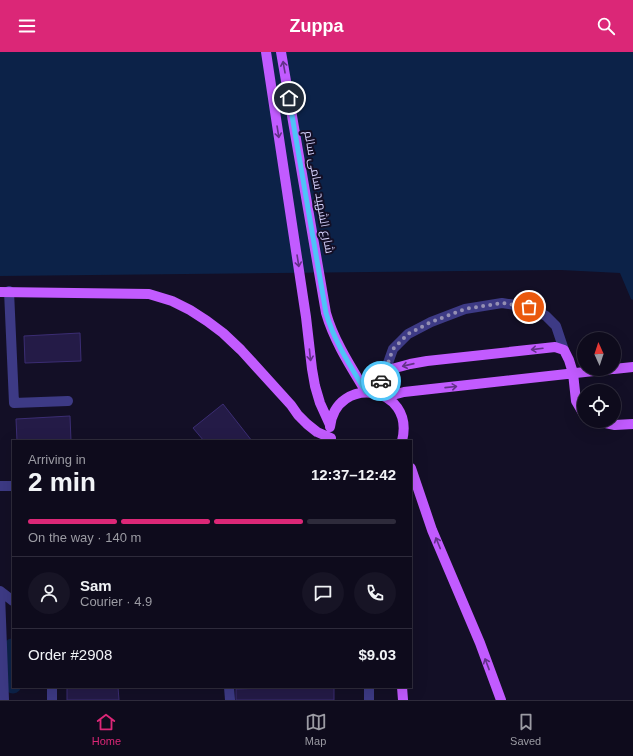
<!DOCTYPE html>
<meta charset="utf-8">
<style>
body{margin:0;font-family:Arial,Cairo,sans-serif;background:#171425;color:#f1f3f6;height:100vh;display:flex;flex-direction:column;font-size:15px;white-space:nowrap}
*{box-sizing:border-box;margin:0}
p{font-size:13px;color:#9b9ba3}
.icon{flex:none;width:22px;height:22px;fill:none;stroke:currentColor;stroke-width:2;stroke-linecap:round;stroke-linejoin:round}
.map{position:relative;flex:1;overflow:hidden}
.sheet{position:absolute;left:12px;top:388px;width:400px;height:248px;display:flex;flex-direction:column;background:#0e0b1c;border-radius:0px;box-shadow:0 4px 16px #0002,0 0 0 1px #2e2b3b}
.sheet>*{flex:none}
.needle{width:26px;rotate:357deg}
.fabs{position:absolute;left:577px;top:280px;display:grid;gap:8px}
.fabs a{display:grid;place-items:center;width:44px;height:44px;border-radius:50%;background:#0e0b1c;box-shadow:0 4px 16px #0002,0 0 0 1px #2e2b3b;font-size:20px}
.pin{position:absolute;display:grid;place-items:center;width:34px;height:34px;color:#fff;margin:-17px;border:2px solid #fff;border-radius:50%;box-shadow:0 1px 4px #0007}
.courier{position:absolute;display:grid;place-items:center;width:40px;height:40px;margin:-20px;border:3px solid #4fc3f7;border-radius:50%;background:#fff;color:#222;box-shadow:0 1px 5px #0007}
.head em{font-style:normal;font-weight:700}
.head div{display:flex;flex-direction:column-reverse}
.head{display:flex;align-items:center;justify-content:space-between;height:68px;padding:0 16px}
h1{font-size:26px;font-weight:700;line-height:30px}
.bar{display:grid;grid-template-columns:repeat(4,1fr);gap:6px 4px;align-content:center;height:48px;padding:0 16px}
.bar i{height:5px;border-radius:3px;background:#2e2b3b}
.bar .current{background:#db2777}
.bar p{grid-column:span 4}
.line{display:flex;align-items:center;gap:10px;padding:0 16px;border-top:1px solid #2e2b3b}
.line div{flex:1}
.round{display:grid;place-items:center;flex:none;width:42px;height:42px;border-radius:21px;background:#171425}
header{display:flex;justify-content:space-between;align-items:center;height:52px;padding:0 16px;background:#db2777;color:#fff;font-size:18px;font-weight:700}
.tabs{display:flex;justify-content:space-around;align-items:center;height:56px;border-top:1px solid #2e2b3b;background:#0e0b1c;font-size:11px;color:#9b9ba3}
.tabs a{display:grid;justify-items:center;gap:2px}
.tabs .current{color:#db2777}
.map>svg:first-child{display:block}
</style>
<header><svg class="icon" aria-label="menu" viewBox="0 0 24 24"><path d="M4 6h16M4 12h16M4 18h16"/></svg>Zuppa<svg class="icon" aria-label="search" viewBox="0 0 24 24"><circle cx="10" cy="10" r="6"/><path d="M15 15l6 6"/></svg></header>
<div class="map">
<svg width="633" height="648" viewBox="0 0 633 648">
<rect width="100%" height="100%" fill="#130f26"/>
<path fill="#0c2248" d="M0 0H633V248L631 247 620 221 561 218 0 224Z"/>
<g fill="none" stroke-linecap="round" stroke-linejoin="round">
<path stroke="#0c2248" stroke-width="17" d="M12 595 13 633"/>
</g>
<path fill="#241b47" stroke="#3b2d73" d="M80 281 81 309 25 311 24 284Z
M223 352 252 389H204L193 376Z
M70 364 71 389H17L16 367Z
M67 635H118L119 648H67Z
M303 635H334V648H236V637Z"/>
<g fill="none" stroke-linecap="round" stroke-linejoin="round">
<path stroke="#3d3a85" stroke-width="10" d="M9 239 14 351 68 349
M388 318V311L393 297 408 282 431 270 465 257 502 251 529 255 546 264 556 274 564 298
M0 434H13
M0 539 13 549
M0 542 4 648
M52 635V648
M229 635 230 648
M369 635V648"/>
<path stroke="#c25bff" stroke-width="10" d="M266 0 306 265 312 317 315 334 320 351 330 373
M281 0 326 261C334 289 351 315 366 340
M0 240 149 242 172 249 190 258 207 269 223 281 241 298 291 353 298 363 307 372 317 380 331 386
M614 317 633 315
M374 341 388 318 410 312 427 309 555 295 564 298 569 308 573 321 576 349 583 361 584 362
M385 345 404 340 612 317
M596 369 615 373 633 372
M330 375C336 322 416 333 402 389
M411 416 432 478 480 591 501 648
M402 635 403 648"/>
</g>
<defs><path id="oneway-shaft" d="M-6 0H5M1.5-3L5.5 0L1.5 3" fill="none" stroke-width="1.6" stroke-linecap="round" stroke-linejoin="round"/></defs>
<g stroke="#623188">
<use href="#oneway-shaft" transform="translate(284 15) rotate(-100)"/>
<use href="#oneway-shaft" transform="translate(278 80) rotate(81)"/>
<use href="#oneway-shaft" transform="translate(298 209) rotate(81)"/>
<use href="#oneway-shaft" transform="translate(537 297) rotate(173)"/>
<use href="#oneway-shaft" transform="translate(310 303) rotate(84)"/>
<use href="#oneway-shaft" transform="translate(408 313) rotate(167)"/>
<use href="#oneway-shaft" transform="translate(451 335) rotate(-6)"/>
<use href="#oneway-shaft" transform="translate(438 491) rotate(-112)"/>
<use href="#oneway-shaft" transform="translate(487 612) rotate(-111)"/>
</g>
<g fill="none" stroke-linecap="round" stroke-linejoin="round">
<path stroke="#948fb3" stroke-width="4" stroke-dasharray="0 7.2" d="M381 329 388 318V311L393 297 408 282 431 270 465 257 502 251 529 255"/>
<path stroke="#4fc3f7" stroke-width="5" d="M289 46 326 261C334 289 351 315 366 340L374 341 381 329"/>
</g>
<g text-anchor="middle" stroke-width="4" stroke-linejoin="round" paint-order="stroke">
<g font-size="12" fill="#d9d4ff" stroke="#130f26">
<text transform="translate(319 140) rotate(80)" y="4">شارع الشهيد سامى سالم</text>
</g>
</g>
</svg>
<div class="fabs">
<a><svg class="needle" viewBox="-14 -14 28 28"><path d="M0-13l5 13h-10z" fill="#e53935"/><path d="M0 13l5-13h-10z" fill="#9b9ba3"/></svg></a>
<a><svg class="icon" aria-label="locate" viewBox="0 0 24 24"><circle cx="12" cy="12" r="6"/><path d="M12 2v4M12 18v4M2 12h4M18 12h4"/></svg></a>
</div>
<div class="pin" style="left:529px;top:255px;background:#ea580c"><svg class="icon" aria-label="bag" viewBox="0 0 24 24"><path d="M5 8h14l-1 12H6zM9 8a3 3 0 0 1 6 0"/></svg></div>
<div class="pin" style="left:289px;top:46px;background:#1f2937"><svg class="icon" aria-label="home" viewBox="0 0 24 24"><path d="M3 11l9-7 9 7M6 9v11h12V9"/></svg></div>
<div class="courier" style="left:381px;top:329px"><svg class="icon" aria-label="car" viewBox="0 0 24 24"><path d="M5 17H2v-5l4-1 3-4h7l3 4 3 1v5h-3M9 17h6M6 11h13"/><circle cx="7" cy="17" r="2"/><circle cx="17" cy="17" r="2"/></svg></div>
<section class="sheet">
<div class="head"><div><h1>2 min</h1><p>Arriving in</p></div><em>12:37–12:42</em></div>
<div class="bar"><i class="current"></i><i class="current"></i><i class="current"></i><i></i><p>On the way · 140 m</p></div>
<div class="line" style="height:72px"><a class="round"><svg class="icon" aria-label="person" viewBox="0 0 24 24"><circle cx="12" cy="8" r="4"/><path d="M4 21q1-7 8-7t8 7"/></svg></a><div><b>Sam</b><p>Courier · 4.9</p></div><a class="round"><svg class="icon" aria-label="chat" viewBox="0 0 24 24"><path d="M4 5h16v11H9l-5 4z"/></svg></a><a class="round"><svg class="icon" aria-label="phone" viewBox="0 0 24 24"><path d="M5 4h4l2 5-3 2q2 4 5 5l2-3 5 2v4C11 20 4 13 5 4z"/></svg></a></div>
<div class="line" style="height:52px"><div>Order #2908</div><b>$9.03</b></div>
</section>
</div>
<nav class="tabs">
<a class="current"><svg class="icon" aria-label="home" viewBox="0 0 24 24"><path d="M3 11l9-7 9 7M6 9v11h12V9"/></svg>Home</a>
<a><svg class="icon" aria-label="map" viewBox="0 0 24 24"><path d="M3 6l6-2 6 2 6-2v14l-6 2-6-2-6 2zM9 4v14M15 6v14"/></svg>Map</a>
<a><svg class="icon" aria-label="saved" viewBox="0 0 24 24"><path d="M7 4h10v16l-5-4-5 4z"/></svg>Saved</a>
</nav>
